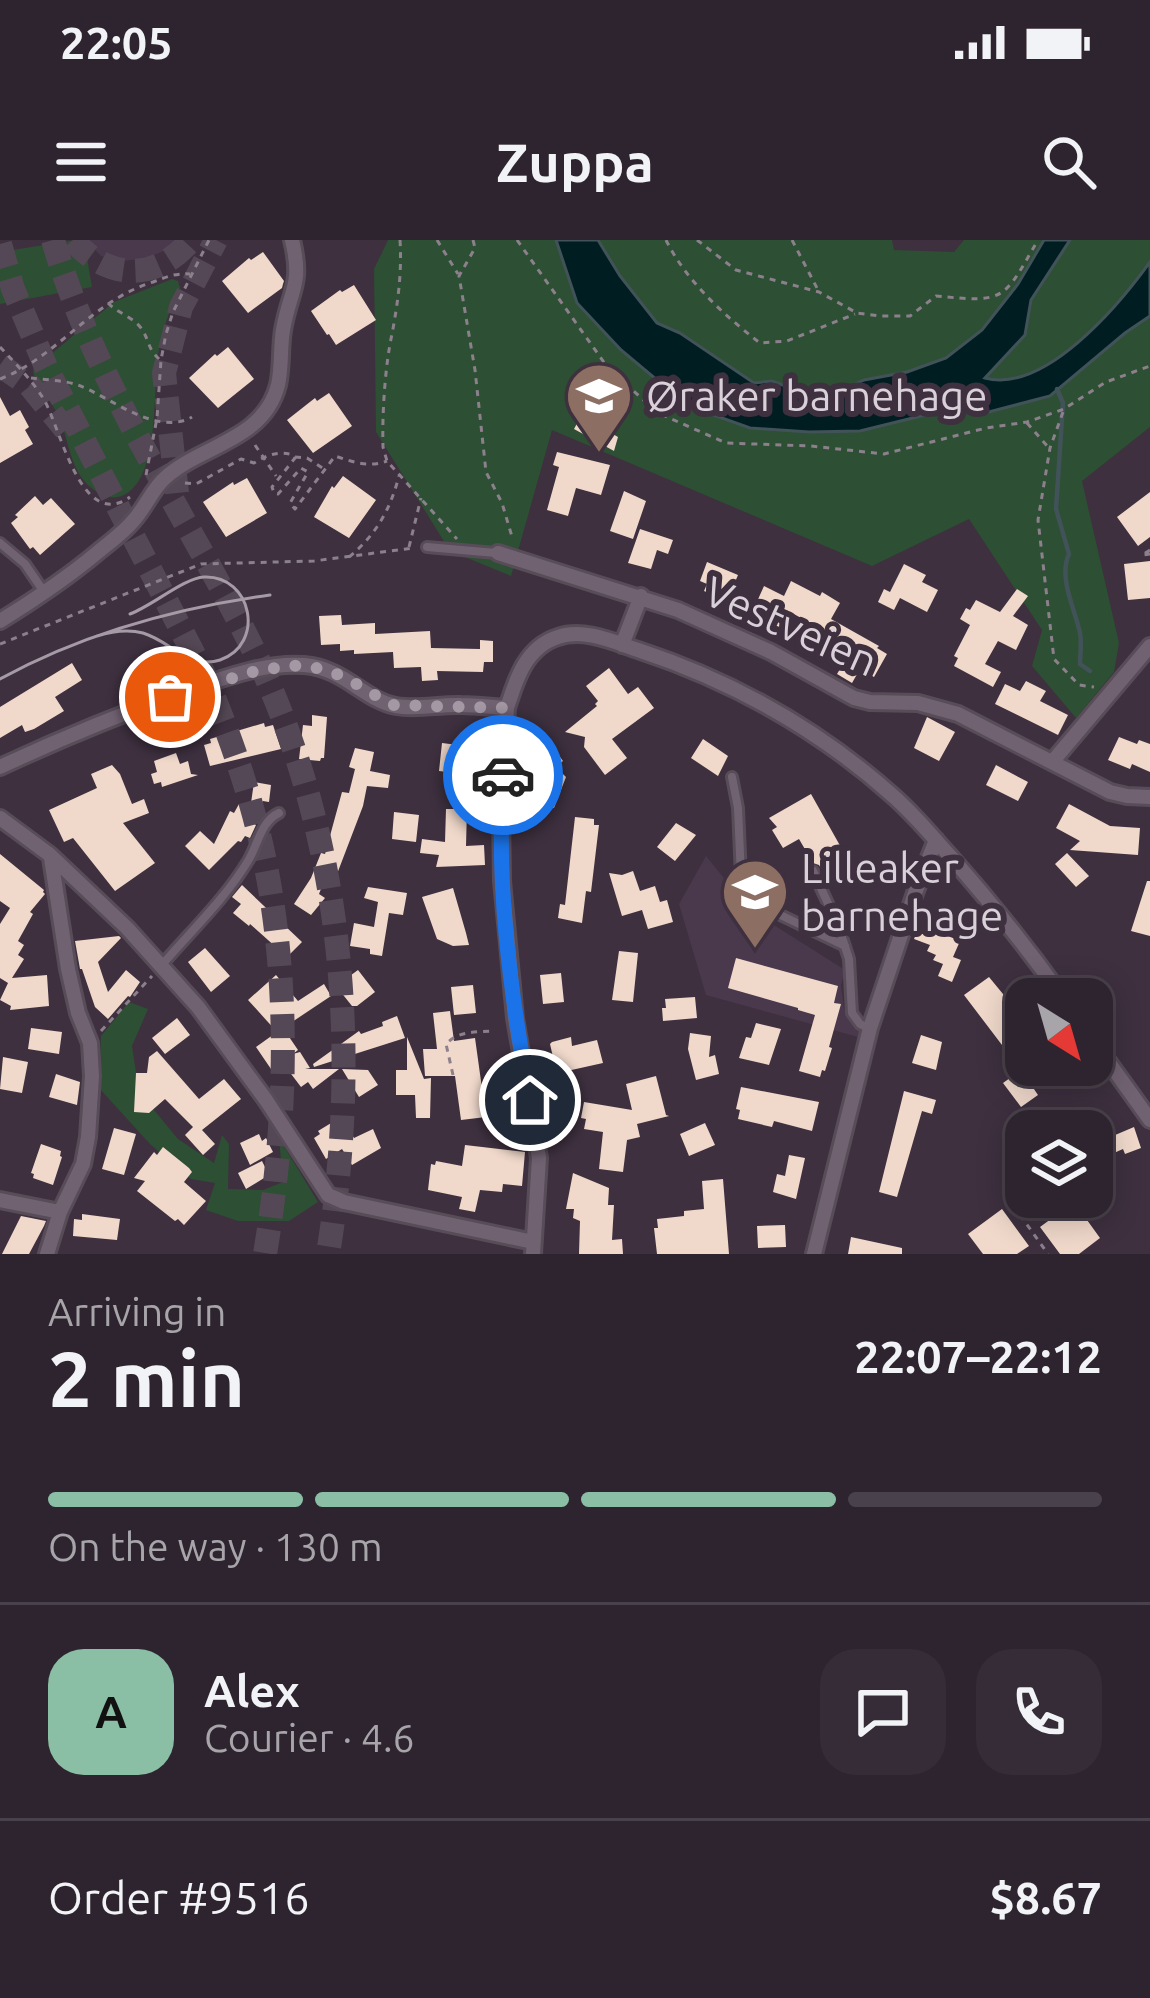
<!DOCTYPE html>
<meta charset="utf-8">
<style>
body{margin:0;font-family:Ubuntu,sans-serif;background:#362c37;color:#f1f3f6;height:100vh;display:flex;flex-direction:column;font-size:45px;white-space:nowrap}
*{box-sizing:border-box;margin:0}
p{font-size:39px;color:#a7a4aa}
.icon{flex:none;width:66px;height:66px;fill:none;stroke:currentColor;stroke-width:2;stroke-linecap:round;stroke-linejoin:round}
.map{position:relative;height:1014px;overflow:hidden}
.drawer{display:flex;flex-direction:column;background:#2e242f;flex:1}
.drawer>*{flex:none}
.needle{width:78px;rotate:143deg}
.controls{position:absolute;left:1005px;top:738px;display:grid;gap:24px}
.controls a{display:grid;place-items:center;width:108px;height:108px;border-radius:24px;background:#2e242f;box-shadow:0 6px 30px #0003,0 0 0 3px #49414b;font-size:60px}
.pin{position:absolute;display:grid;place-items:center;width:102px;height:102px;color:#fff;margin:-51px;border:6px solid #fff;border-radius:50%;box-shadow:0 3px 12px #0007}
.courier{position:absolute;display:grid;place-items:center;width:120px;height:120px;margin:-60px;border:9px solid #1a73e8;border-radius:50%;background:#fff;color:#222;box-shadow:0 3px 15px #0007}
.headline em{font-style:normal;font-weight:700}
.headline div{display:flex;flex-direction:column-reverse}
.headline{display:flex;align-items:center;justify-content:space-between;height:204px;padding:0 48px}
h1{font-size:78px;font-weight:700;line-height:90px}
.bar{display:grid;grid-template-columns:repeat(4,1fr);gap:18px 12px;align-content:center;height:144px;padding:0 48px}
.bar i{height:15px;border-radius:9px;background:#49414b}
.bar .on{background:#8abfa5}
.bar p{grid-column:span 4}
.line{display:flex;align-items:center;gap:30px;padding:0 48px;border-top:3px solid #49414b}
.line div{flex:1}
.round{display:grid;place-items:center;flex:none;width:126px;height:126px;border-radius:36px;background:#362c37}
.status{display:flex;justify-content:space-between;align-items:center;height:84px;padding:0 60px;background:#2e242f;direction:ltr}
.status svg{height:33px;fill:currentColor}
header{display:flex;justify-content:space-between;align-items:center;height:156px;padding:0 48px;background:#2e242f;font-size:54px;font-weight:700}
.map>svg:first-child{display:block}
</style>
<div class="status"><b>22:05</b><svg viewBox="0 0 49 12"><path d="M0 12V9h3v3zM5 12V6h3v6zM10 12V3h3v9zM15 12V0h3v12zM26 1h20v11H26zM47 4h2v5h-2z"/></svg></div>
<header><svg class="icon" aria-label="menu" viewBox="0 0 24 24"><path d="M4 6h16M4 12h16M4 18h16"/></svg>Zuppa<svg class="icon" aria-label="search" viewBox="0 0 24 24"><circle cx="10" cy="10" r="6"/><path d="M15 15l6 6"/></svg></header>
<div class="map">
<svg width="1150" height="1014" viewBox="0 0 1150 1014">
<rect width="100%" height="100%" fill="#3e303f"/>
<path fill="#4a384c" d="M86 0H178L164 11 144 19 119 21 101 16Z
M706 616 750 670 845 730 841 745 844 768 852 784 860 790 858 797 706 755 679 664Z"/>
<path fill="#2d4f33" d="M75 0H84L92 47 0 64V12Z
M388 0H892L894 10 954 12 964 0H1150V187L1082 241 1119 403 1114 432 1076 478 1032 426 1042 390 969 279 872 326 552 190 511 336 450 311 376 192 374 29Z
M172 39 178 41 180 48C171 67 163 87 159 109 152 145 161 228 129 252 121 258 112 259 103 255 70 240 71 206 59 177 52 160 34 147 33 129L114 62Z
M129 762 148 769 132 806 139 852 178 899 214 923 222 895 229 904 228 949 263 950 283 942 279 898 318 962 289 981H238L206 970 215 943 191 939 150 904 99 848 101 796Z"/>
<path fill="#001e22" stroke="#415359" stroke-width="3" d="M556 0H598L620 36 657 83 680 93 754 143 772 141 809 155 838 152 864 140 907 132 946 118 982 90 1018 44 1044 0H1070L1031 60 1025 95 985 138C1045 154 1119 65 1150 22V76L1125 93 1050 156 985 173 944 165 929 174 860 191 809 192 750 188 688 166 621 110 577 63Z"/>
<g fill="none" stroke-linecap="round" stroke-linejoin="round">
<path stroke="#415359" stroke-width="4.5" d="M1057 149 1063 163 1056 269 1069 314C1058 338 1075 369 1080 393 1082 403 1080 415 1080 424L1090 431"/>
</g>
<path fill="#f0d9cb" d="M263 12 284 41 283 44 282 48 248 73 222 41 249 18 251 20Z
M354 45 376 80 336 105 329 94 327 95 311 71 340 50 342 52Z
M228 107 254 139 218 168 189 138 215 114 217 116Z
M329 153 352 186 313 213 287 180 315 158 317 161Z
M0 157 10 176 20 170 29 187 25 190 33 204 0 223Z
M581 176 618 197 614 211 574 189Z
M557 212 610 225 601 255 576 248 568 276 547 270 559 227 553 225Z
M343 236 376 260 349 298 314 277 332 246 334 248Z
M247 238 267 273 226 297 203 262 233 242 234 245Z
M624 251 646 261 633 299 610 291Z
M1150 252V297L1138 306 1117 277Z
M35 256 43 265 51 258 75 284 40 315 33 307 30 309 11 283 18 277 15 275Z
M640 289 673 300 668 314 657 310 651 329 628 323Z
M1150 321V358L1128 360 1124 324Z
M707 322 738 335 727 361 704 351 707 344 700 341Z
M904 324 926 335 922 342 938 350 927 372 900 358 894 370 878 362 884 349 890 352Z
M791 341 820 356 822 352 840 363 831 379 879 406 877 408 887 414 874 437 860 429 852 443 837 434 843 424 822 411 825 405 819 401 825 391 792 373 791 376 788 374 781 388 767 382 771 374 755 366 764 346 784 356Z
M1017 349 1028 356 1013 376 1028 385 1016 410 998 401 985 424 1001 432 993 447 954 426 958 418 954 416 970 385 960 379 966 368 970 370 976 360 1000 372Z
M341 375 342 385 375 383V394L430 391 431 408 480 409V400L493 401V422H484L483 432 437 431 438 440 422 441 421 427 394 428 393 412 354 414V410L340 411V404L321 405 319 376Z
M72 423 82 440 55 457 64 471 34 489 25 492 22 485 0 498V467Z
M609 428 628 454 638 447 654 468 612 499 627 518 605 535 584 507 585 497 565 492 597 466 595 464 598 461 586 446Z
M1026 441 1046 451 1040 461 1068 475 1058 495 995 464 1005 444 1020 451Z
M312 475 327 477 324 518H321L320 521 299 519 303 485 312 486Z
M927 477 955 492 939 521 914 508Z
M264 483 265 487 273 485 281 509 210 526 204 505 211 503 210 499Z
M1119 497 1137 504 1139 500 1150 504V532L1132 524 1130 529 1108 520Z
M703 499 728 516 718 536 691 518Z
M442 503 458 505 456 514 475 516 472 535 439 531Z
M550 503 563 521 556 527 566 537 554 568 533 561 543 521 537 513Z
M355 508 374 512 370 531 390 535 388 548 367 546 363 566 337 634 328 631 319 654 325 658 311 675 294 664 311 638 321 613 325 614 342 552 349 553 355 529 349 527Z
M176 513 180 524 188 521 191 534 198 535 162 547 161 542 154 544 151 534 157 532 154 521Z
M112 525 120 534 132 564 144 559 149 573 123 583 155 623 115 651 73 598 64 602 49 570 97 548 91 534Z
M996 525 1028 542 1018 561 986 545Z
M254 542 271 545 269 562 263 561 251 582 256 585 250 598 245 596 241 602 238 601 209 630 185 606 200 591 214 604 230 571 234 573 239 564 250 570Z
M811 554 847 618 823 632 819 625 813 623 799 599 783 608 772 590 777 587 769 578Z
M1069 564 1110 586 1140 588 1138 615 1070 610 1080 601 1056 588Z
M446 569H467L466 606 484 605 485 625 436 627 439 615 420 613 422 599 445 602Z
M394 572 419 575 416 602 392 599Z
M575 577 594 579V585H599L591 652 586 651 582 683 558 678 560 664 565 665Z
M676 583 696 595 675 621 657 607Z
M1067 613 1089 636 1076 647 1055 624Z
M0 614 44 650 43 652 45 654 30 672 33 674 18 701 24 705 18 715 24 719 12 738 47 735 49 766 10 770 11 766 0 760 8 743 0 738V684L10 668 0 661Z
M633 631 640 651 655 646 660 662 667 660 673 682 648 689 642 670 622 676 609 633 622 635Z
M1147 641H1150V696L1131 691Z
M242 645 302 702 287 717 250 684 249 686 233 673 241 664 232 657Z
M368 647 407 653 403 675 389 673 382 716 370 714V709L350 706 354 683 374 687 378 662 364 658Z
M453 648 466 693 469 705 453 706 437 699 422 657Z
M922 680 950 691 948 696 960 701 953 717 961 720 952 742 938 736 943 724 933 720 936 715 927 711 930 705 914 699Z
M119 696 121 698 98 722 108 752 126 730 140 742 130 757 128 756 108 779 95 767 82 729H80L75 701Z
M205 708 230 736 211 752 188 722Z
M619 711 638 713 633 762 612 760Z
M736 718 838 746 834 763 841 764 829 807 832 808 825 831 822 830 820 837 799 831 815 775 798 770V768L728 748Z
M358 730 375 752 357 766H352L336 746Z
M561 733 564 762 543 764 540 735Z
M276 735 298 761 324 744 331 756 283 788 298 810 293 814 300 812 310 828 305 829H339L313 849 308 842 301 847 282 822 271 829 256 807 277 792 248 760Z
M989 737 1026 782V787L1002 805 964 755Z
M473 745 476 773 454 775 451 747Z
M695 757 697 778 663 781 662 768H666L665 759Z
M450 771 454 801 475 798 486 877 461 880 455 836H425L423 809H437L433 773Z
M397 776 405 798 314 827 313 824 359 791 361 794 383 786 382 782Z
M177 778 190 795 165 814 152 798Z
M756 783 781 789 769 825 739 818 746 797 751 798Z
M31 788 62 792 59 814 28 809Z
M690 793 711 796 709 817 715 815 719 834 696 840 688 809Z
M921 795 942 802 936 830 912 823Z
M407 797 424 839 431 838 430 878H416L415 855H396V830H407Z
M571 797 572 806 597 800 603 823 540 837 536 820 553 817 550 804 552 802Z
M157 811 199 859 224 839 241 859 202 890 215 904 203 915 185 895 193 887 165 859 149 873 134 872 136 833H147L149 817Z
M3 817 28 822 22 853 0 849Z
M342 829 368 830 378 845 359 857Z
M1021 830 1038 855 1021 867 1003 843Z
M56 834 80 842 77 865 49 857Z
M656 836 666 875 669 876 637 884 640 897 627 900 623 932 599 929 603 892 584 889 586 879 581 878 584 862 632 870 626 844Z
M741 847 819 862 812 891 774 881 772 887 738 879 740 870 736 869Z
M904 851 936 860 932 874 922 871 897 957 879 952Z
M341 877 354 898 373 889 381 908 352 925 342 909 326 919 314 898 320 894 318 891Z
M705 883 715 905 689 916 680 894Z
M1134 887 1141 908 1125 914 1123 909 1107 916 1101 901Z
M114 888 136 894 124 935 102 929Z
M259 894 262 901 266 898 273 912 250 925 240 903Z
M41 904 61 911 60 916 62 917 53 945 33 938 34 934 31 933Z
M465 905 525 912 522 946 503 944 502 952 480 950 475 972 459 969 462 957 428 950 431 924 435 925 436 921 462 926Z
M163 907 189 928 192 932 184 942 206 961 184 985 178 979 175 981 137 951 145 941 134 938 154 912 157 915Z
M789 915 805 918 796 959 773 952 777 934 785 936Z
M262 921 269 935 246 949 238 933Z
M573 933 609 948 608 965H614L612 1000 622 999 623 1014H579L580 981 573 978 574 969H566Z
M723 939 729 1014H657L654 988H658L657 979 684 976V971L704 969 702 941Z
M1074 962 1100 998 1079 1014H1060L1040 987Z
M1002 969 1029 1006 1017 1014H983L968 994Z
M82 974 120 979 117 1000 73 996 74 979 82 980Z
M21 976 46 981 44 986 29 1014H2Z
M785 985 786 1007 758 1008 757 986Z
M851 997 902 1008V1014H848Z"/>
<g fill="none" stroke-linecap="round" stroke-linejoin="round">
<path stroke="#554856" stroke-width="24" stroke-dasharray="24 12" stroke-linecap="butt" d="M53 0C96 147 186 273 253 409 344 596 361 810 328 1014
M73 0C107 40 156 42 191 0
M0 4 13 49 46 127 205 436C224 481 241 527 254 575 292 717 289 870 265 1014
M0 125 30 146 66 190
M177 253 164 133 181 67 216 0"/>
<g stroke="#574c58" stroke-width="14">
<path id="service" d="M0 303 25 324 44 352
M427 307 496 313
M732 537 738 568 741 637 747 651 770 670 845 706
M813 631 838 685 849 719 852 773 860 784 868 788
M161 726C190 692 225 659 248 621 258 605 261 581 279 573"/>
</g>
<g stroke="#574c58" stroke-width="20">
<path id="minor" d="M498 313 678 370 771 412 854 458 870 462 918 463 958 474 1110 552 1127 556 1150 557
M0 381C34 360 67 338 98 312 110 302 123 293 133 281 146 267 152 249 166 237 202 205 264 200 278 145 282 128 280 108 283 90 290 49 303 46 292 0
M622 405 641 356
M507 468 501 573 502 641 515 778 539 918 533 1014
M1053 521 1150 406
M0 527C62 498 123 473 188 450 224 438 266 422 304 425 344 428 364 460 396 466 417 470 440 464 461 465 476 465 491 467 507 468 516 439 526 407 558 397 584 388 614 402 638 410 732 441 818 489 892 555 913 573 931 595 949 615 990 661 1028 709 1064 759
M0 578 50 615 127 688 198 767 266 860 328 955 344 962 533 1002
M1092 799 1150 880
M0 960 60 972
M47 1014 60 972 83 924 88 897 92 836 90 803 78 773 68 729 51 618
M814 1014 870 788 915 653 936 600"/>
</g>
<path stroke="#8c808d" stroke-width="3" stroke-dasharray="6 6" stroke-linecap="butt" d="M400 0C402 33 398 62 392 94 385 126 382 174 383 207L387 221 457 299
M437 0 458 34
M473 0 475 8 459 36 475 130 486 232 502 263 513 300
M517 0 608 128 658 173 726 203 811 206 884 214 986 188 1027 182 1064 169 1106 142 1150 126
M666 0C686 41 725 76 760 103L787 101 855 74
M697 0 736 30 819 52 857 73 880 76H910L936 56C1007 63 1003 60 1038 0
M792 0 818 50
M108 63C117 73 136 78 143 91 150 103 148 109 159 119
M0 107C15 123 31 139 43 158 60 184 80 293 130 257
M31 138C46 140 63 140 78 145 110 157 157 197 192 177
M0 139C58 117 91 61 153 42 166 37 175 33 190 34
M1063 172 1050 208 1038 280 1054 419 1079 445 1094 447
M1027 183 1048 207
M255 205 276 236
M295 217 307 218 324 229
M146 235 157 178 161 120 166 94 173 72 209 0
M185 243 196 244 241 219 254 223C269 214 277 211 294 215L295 218 272 247 274 253 278 254 301 228 308 232 290 263 295 269 335 216C353 222 369 228 387 221
M409 307 421 258
M1150 310 1142 315 1150 314
M349 317C376 295 390 270 399 236
M0 404 201 324 314 321 413 308
M101 791 152 736
M453 835 446 804C458 791 476 792 492 791
M1013 965 1048 1014"/>
<use href="#service" stroke="#716272" stroke-width="8"/>
<use href="#minor" stroke="#716272" stroke-width="14"/>
<path stroke="#a59aa6" stroke-width="3" d="M97 396C113 391 128 389 143 393 170 401 190 430 220 420 266 404 252 335 204 337 184 338 152 366 130 374
M0 439C84 393 176 368 270 355"/>
</g>
<g fill="none" stroke-linecap="round" stroke-linejoin="round">
<path stroke="#a398a4" stroke-width="12" stroke-dasharray="0 21.6" d="M170 457 259 430 302 425 330 431 348 439 392 465 507 468 503 535"/>
<path stroke="#1a73e8" stroke-width="15" d="M503 535C496 645 510 752 530 860"/>
</g>
<defs>
<g id="school-pin" transform="scale(3.45)"><path d="M0 17L-7.5 6A9.5 9.5 0 1 1 7.5 6Z" fill="#8d6e63" stroke="#3e303f"/><path d="M0-5L7-2L0 1L-7-2ZM-4 1L0 2.5L4 1V4Q0 6-4 4Z" fill="#fff"/></g>
</defs>
<g fill-rule="evenodd">
<use href="#school-pin" x="599" y="156"/>
<use href="#school-pin" x="755" y="652"/>
</g>
<g text-anchor="middle" stroke-width="12" stroke-linejoin="round" paint-order="stroke">
<g font-size="42" fill="#d9d0da" stroke="#3e303f" text-anchor="start">
<text x="646" y="171">Øraker barnehage</text>
<text x="801" y="643">Lilleaker<tspan x="801" dy="48">barnehage</tspan></text>
</g>
<g font-size="42" fill="#d9d0da" stroke="#3e303f">
<text transform="translate(791 386) rotate(24)" y="15">Vestveien</text>
</g>
</g>
</svg>
<div class="controls">
<a><svg class="needle" viewBox="-14 -14 28 28"><path d="M0-13l5 13h-10z" fill="#e53935"/><path d="M0 13l5-13h-10z" fill="#a7a4aa"/></svg></a>
<a><svg class="icon" aria-label="layers" viewBox="0 0 24 24"><path d="M12 4l9 5-9 5-9-5zM3 14l9 5 9-5"/></svg></a>
</div>
<div class="pin" style="left:170px;top:457px;background:#ea580c"><svg class="icon" aria-label="bag" viewBox="0 0 24 24"><path d="M5 8h14l-1 12H6zM9 8a3 3 0 0 1 6 0"/></svg></div>
<div class="pin" style="left:530px;top:860px;background:#1f2937"><svg class="icon" aria-label="home" viewBox="0 0 24 24"><path d="M3 11l9-7 9 7M6 9v11h12V9"/></svg></div>
<div class="courier" style="left:503px;top:535px"><svg class="icon" aria-label="car" viewBox="0 0 24 24"><path d="M5 17H2v-5l4-1 3-4h7l3 4 3 1v5h-3M9 17h6M6 11h13"/><circle cx="7" cy="17" r="2"/><circle cx="17" cy="17" r="2"/></svg></div>
</div>
<section class="drawer">
<div class="headline"><div><h1>2 min</h1><p>Arriving in</p></div><em>22:07–22:12</em></div>
<div class="bar"><i class="on"></i><i class="on"></i><i class="on"></i><i></i><p>On the way · 130 m</p></div>
<div class="line" style="height:216px"><b class="round" style="background:#8abfa5;color:#111">A</b><div><b>Alex</b><p>Courier · 4.6</p></div><a class="round"><svg class="icon" aria-label="chat" viewBox="0 0 24 24"><path d="M4 5h16v11H9l-5 4z"/></svg></a><a class="round"><svg class="icon" aria-label="phone" viewBox="0 0 24 24"><path d="M5 4h4l2 5-3 2q2 4 5 5l2-3 5 2v4C11 20 4 13 5 4z"/></svg></a></div>
<div class="line" style="height:156px"><div>Order #9516</div><b>$8.67</b></div>
</section>
